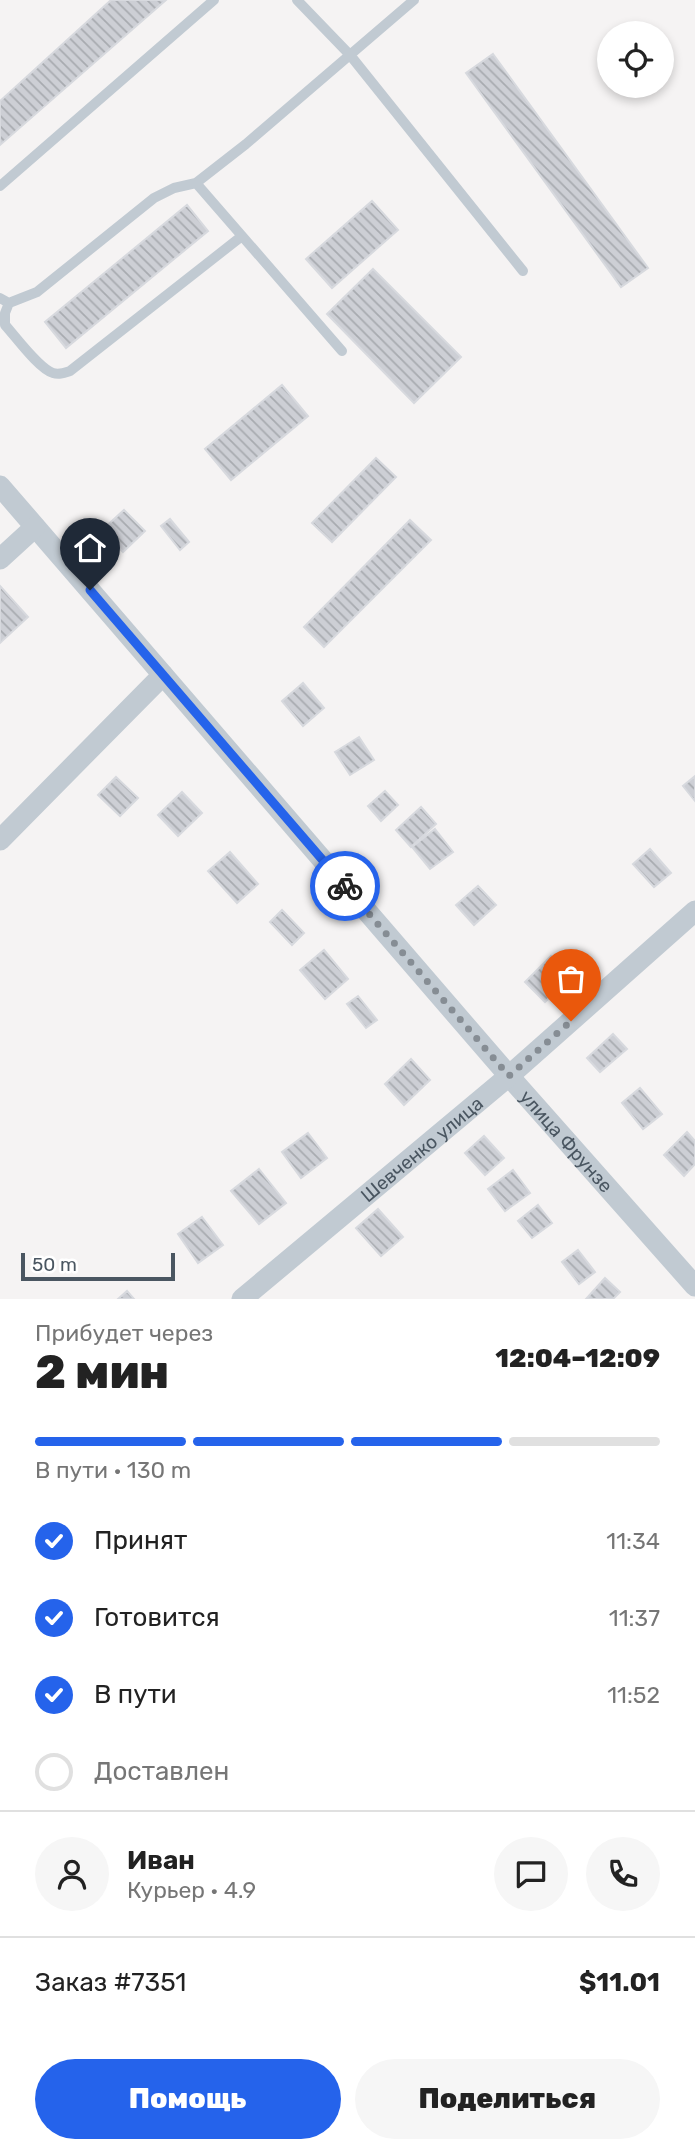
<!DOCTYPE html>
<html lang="ru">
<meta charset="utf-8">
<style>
body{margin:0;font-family:Rubik,sans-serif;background:#f6f6f6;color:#222;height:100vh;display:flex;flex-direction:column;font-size:26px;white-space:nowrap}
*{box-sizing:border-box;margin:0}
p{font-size:23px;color:#767676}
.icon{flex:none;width:38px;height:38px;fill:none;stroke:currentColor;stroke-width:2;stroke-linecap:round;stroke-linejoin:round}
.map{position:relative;height:1299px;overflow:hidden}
.details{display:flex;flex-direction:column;background:#fff;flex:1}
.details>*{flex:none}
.controls{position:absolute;left:597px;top:21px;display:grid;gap:14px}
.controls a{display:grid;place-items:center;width:77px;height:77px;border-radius:50%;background:#fff;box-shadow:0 4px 10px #0003;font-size:35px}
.scale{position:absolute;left:21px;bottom:18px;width:154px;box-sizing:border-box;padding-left:7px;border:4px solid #4a5661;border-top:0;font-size:19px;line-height:24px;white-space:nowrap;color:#4a5661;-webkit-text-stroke:5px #fff;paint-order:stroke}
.pin{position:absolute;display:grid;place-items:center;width:60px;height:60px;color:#fff;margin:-72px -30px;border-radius:50% 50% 50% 0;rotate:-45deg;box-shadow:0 0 7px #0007}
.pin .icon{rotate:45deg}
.courier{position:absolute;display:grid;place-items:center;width:70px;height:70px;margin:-35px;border:5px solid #2563eb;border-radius:50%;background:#fff;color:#222;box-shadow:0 2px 9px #0007}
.head em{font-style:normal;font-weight:800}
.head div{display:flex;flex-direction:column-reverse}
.head{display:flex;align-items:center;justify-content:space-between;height:119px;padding:0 35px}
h1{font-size:46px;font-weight:800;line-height:52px}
.bar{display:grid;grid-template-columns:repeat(4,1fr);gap:10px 7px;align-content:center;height:84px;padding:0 35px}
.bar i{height:9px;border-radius:5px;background:#e0e0e0}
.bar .current{background:#2563eb}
.bar p{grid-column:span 4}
.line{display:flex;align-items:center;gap:18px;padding:0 35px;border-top:2px solid #e0e0e0}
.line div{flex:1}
.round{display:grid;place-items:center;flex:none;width:74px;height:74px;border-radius:37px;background:#f6f6f6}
ol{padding:0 35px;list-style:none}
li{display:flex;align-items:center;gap:21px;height:77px}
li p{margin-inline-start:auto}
li .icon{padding:7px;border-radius:50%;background:#2563eb;color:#fff;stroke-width:4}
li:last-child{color:#767676}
li i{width:38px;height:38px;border:4px solid #e0e0e0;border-radius:50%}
.cta{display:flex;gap:14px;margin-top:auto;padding:14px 35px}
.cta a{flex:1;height:80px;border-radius:42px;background:#2563eb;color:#fff;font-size:28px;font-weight:800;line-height:80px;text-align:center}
.cta a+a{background:#f6f6f6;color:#222}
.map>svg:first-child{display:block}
</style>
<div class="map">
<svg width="695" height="1299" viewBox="0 0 695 1299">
<defs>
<pattern id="building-back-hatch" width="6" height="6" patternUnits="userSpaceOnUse" patternTransform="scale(1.75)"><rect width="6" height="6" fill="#cdcfd5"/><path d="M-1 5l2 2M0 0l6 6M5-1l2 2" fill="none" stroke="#a8abb0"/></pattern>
</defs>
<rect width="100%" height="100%" fill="#f5f3f3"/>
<path fill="url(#building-back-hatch)" stroke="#d7d9de" stroke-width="2" d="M111 0H166L0 145V101Z
M662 47 668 56 662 61Z
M493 54 648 268 621 287 466 73Z
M372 201 398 230 332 288 306 259Z
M187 205 208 231 66 348 45 322Z
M373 269 461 357 414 403 327 314Z
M282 385 308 416 231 480 205 449Z
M376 458 396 477 332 542 312 523Z
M124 510 145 531 123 552 102 530Z
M170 519 189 542 180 550 161 526Z
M410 520 431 540 324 647 304 627Z
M0 586 28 617 0 643Z
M303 683 324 708 303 726 282 701Z
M359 737 374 760 350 775 335 752Z
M695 776V801L683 786Z
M116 777 138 798 120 816 98 795Z
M385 791 398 805 381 821 368 806Z
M182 792 202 813 178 836 158 815Z
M421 807 436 824 411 847 396 830Z
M435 829 453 852 430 869 412 847Z
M650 849 671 873 654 887 633 864Z
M230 852 258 884 237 903 208 871Z
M478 886 496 905 474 925 456 905Z
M282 910 304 933 292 945 270 922Z
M324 950 348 979 325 999 300 970Z
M551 956 571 976 545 1002 525 982Z
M358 996 377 1020 366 1028 347 1004Z
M613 1034 627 1049 600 1072 587 1058Z
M411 1059 430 1080 404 1105 385 1084Z
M640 1088 662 1114 643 1129 622 1103Z
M687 1132 695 1141V1164L684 1176 664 1155Z
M308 1133 327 1158 301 1178 282 1152Z
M484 1136 504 1158 485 1175 465 1153Z
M259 1169 286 1203 259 1224 231 1191Z
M513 1170 530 1193 505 1211 488 1189Z
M538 1205 552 1223 532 1238 518 1221Z
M378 1209 403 1237 381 1256 356 1228Z
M202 1217 223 1245 198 1263 178 1234Z
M578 1250 595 1272 579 1284 562 1262Z
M605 1278 620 1292 613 1299H586Z
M127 1291 134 1299H118Z"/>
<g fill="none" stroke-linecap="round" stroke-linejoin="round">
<path stroke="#c1cad2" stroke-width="10" d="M297 0 350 55 523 271
M196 183 342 351
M0 186 214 0
M0 298 9 303 37 292 154 198 174 188 196 183 246 144 414 0
M9 303 5 313V325C16 337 39 369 53 373 59 375 64 373 70 371L242 236"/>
<g stroke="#c1cad2" stroke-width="21">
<path id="s1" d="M0 486 509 1076 695 1286"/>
<path d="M0 559 35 527"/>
<path d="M0 840 163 675"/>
<path id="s2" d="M242 1299 509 1076 695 911"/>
</g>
</g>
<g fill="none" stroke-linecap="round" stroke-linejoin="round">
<path stroke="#868d94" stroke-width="7" stroke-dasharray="0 12.6" d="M345 886 509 1076 571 1021"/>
<path stroke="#2563eb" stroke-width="9" d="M90 590 345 886"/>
</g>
<g text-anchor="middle" stroke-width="5" stroke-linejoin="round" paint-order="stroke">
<g font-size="19" fill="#4a5661" stroke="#fff">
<text dy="7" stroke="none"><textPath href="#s1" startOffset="866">улица Фрунзе</textPath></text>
<text dy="7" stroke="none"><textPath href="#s2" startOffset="234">Шевченко улица</textPath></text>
</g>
</g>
</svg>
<div class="controls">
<a><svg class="icon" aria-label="locate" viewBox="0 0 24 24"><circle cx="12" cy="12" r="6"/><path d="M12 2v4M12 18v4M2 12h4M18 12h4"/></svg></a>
</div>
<div class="scale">50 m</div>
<div class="pin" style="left:571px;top:1021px;background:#ea580c"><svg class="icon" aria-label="bag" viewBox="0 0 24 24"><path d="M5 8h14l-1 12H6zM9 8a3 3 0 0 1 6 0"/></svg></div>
<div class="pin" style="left:90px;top:590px;background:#1f2937"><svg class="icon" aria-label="home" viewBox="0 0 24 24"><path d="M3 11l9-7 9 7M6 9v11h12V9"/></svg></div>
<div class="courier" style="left:345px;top:886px"><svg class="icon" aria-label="bike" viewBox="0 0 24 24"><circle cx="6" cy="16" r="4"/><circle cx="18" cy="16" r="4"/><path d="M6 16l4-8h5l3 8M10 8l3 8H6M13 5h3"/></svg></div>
</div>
<section class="details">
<div class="head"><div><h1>2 мин</h1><p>Прибудет через</p></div><em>12:04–12:09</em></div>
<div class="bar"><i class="current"></i><i class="current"></i><i class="current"></i><i></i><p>В пути · 130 m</p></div>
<ol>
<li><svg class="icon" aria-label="check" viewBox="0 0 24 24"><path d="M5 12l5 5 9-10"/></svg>Принят<p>11:34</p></li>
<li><svg class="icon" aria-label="check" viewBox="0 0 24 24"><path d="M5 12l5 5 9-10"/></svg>Готовится<p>11:37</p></li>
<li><svg class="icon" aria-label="check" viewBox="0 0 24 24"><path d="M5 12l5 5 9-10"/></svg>В пути<p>11:52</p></li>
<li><i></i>Доставлен</li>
</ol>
<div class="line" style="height:126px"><a class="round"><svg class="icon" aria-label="person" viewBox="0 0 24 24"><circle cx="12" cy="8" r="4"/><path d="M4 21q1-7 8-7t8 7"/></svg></a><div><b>Иван</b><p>Курьер · 4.9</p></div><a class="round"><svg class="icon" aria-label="chat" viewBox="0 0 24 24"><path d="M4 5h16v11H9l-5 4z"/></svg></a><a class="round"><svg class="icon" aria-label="phone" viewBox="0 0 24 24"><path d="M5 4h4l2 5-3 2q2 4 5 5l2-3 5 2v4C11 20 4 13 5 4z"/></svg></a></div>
<div class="line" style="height:91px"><div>Заказ #7351</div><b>$11.01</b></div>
<div class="cta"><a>Помощь</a><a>Поделиться</a></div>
</section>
